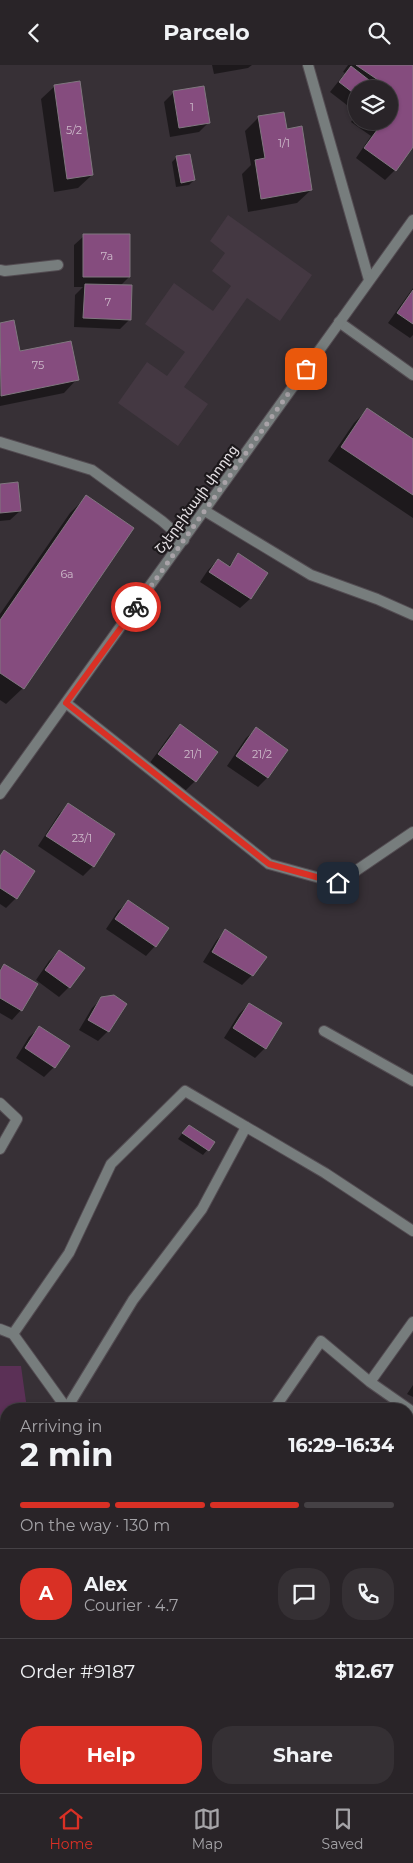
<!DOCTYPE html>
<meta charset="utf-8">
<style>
body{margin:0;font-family:Montserrat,"Noto Sans Armenian",sans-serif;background:#353034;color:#f1f3f6;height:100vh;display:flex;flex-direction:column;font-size:19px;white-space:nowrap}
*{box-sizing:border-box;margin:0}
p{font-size:16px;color:#a5a4a8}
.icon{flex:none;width:28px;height:28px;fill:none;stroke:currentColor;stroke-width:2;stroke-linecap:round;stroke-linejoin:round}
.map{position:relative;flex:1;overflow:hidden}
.panel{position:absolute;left:0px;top:1338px;width:414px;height:391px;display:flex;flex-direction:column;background:#292428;border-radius:20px 20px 0 0;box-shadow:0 1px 4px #0004,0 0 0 1px #454145}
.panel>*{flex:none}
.fabs{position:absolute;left:348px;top:15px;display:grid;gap:10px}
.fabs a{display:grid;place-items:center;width:50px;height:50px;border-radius:50%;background:#292428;box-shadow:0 1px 4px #0004,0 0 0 1px #454145;font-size:25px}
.pin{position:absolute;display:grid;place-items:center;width:42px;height:42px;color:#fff;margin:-21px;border-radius:10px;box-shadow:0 2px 8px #0006}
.courier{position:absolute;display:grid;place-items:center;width:50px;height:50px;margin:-25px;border:4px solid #d93025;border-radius:50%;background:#fff;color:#222;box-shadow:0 1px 6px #0007}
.summary em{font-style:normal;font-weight:700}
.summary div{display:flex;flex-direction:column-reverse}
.summary{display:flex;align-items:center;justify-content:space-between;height:85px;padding:0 20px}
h1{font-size:32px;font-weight:700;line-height:38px}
.bar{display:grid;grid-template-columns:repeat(4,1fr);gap:8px 5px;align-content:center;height:60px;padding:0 20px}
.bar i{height:6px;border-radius:4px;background:#454145}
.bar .current{background:#d93025}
.bar p{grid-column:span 4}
.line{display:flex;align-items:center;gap:12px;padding:0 20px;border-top:1px solid #454145}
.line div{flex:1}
.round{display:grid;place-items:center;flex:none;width:52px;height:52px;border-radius:20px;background:#353034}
.button{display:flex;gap:10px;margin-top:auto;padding:10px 20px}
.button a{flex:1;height:58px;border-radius:20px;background:#d93025;color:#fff;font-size:20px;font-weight:700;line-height:58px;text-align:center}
.button a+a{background:#353034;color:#f1f3f6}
header{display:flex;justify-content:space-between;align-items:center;height:65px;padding:0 20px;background:#292428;font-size:22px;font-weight:700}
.tabs{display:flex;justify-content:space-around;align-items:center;height:70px;border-top:1px solid #454145;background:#292428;font-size:14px;color:#a5a4a8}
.tabs a{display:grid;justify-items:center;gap:2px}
.tabs .current{color:#d93025}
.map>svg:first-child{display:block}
</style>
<header><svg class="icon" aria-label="back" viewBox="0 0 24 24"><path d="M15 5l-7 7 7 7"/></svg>Parcelo<svg class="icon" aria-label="search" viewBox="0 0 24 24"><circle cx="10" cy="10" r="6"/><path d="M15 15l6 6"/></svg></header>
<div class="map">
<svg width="413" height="1728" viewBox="0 0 413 1728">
<rect width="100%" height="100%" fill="#373036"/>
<path fill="#443842" d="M228 150 312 210 280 256 247 233 184 322 208 339 178 381 118 338 147 297 167 311 185 287 145 259 174 218 213 246 231 221 212 206 225 188 210 176Z"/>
<path fill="#5b3056" d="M0 1301H21L27 1344H6V1628H0Z"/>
<path fill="#0007" d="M212 0H252L248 3 214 9Z
M348 0H413V80L395 105 385 115 356 93 371 71 351 57 356 50V56H389V24H356V40L352 44 330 27 345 8 343 7Z
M55 21 92 110 78 123 54 127 41 34Z
M174 27 209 57 199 67 170 72 164 37Z
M259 52 286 65 311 125 297 138 248 147 242 109 251 100 245 66Z
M177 92 194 115 189 120 176 122 172 97Z
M84 171 129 212 120 221 130 254 120 264 74 262 75 230 83 222H74V180Z
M413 223V270L410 273 388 258Z
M13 256 19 287 77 314 64 328 0 341V259Z
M367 345 413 375V453L328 396 354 358Z
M0 420 20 446 10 455 0 456Z
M86 432 23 623 6 639 0 635V549L70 448Z
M239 490 266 508 250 534 240 543 200 517 208 505 218 495 228 502Z
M180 661 216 687 195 716 185 726 149 699 170 670Z
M256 664 287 685 267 713 258 722 227 701 246 673Z
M69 739 114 769 93 801 83 811 38 781 59 749Z
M4 787 34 806 16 833 6 843 0 839V791Z
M128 837 155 881 146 891 106 864 118 846Z
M225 866 252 910 242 920 203 897 216 876Z
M59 886 83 903 69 922 59 932 36 915 49 896Z
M4 900 21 945 12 955 0 948V904Z
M102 933 108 966 98 976 79 965 92 943Z
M249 939 265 983 255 993 224 973 239 949Z
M39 963 54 1002 44 1012 16 993 29 972Z
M184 1066 214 1077 203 1090 178 1074Z
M413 1320V1332L407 1329Z
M413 1421V1449L408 1445V1429Z
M412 1587 413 1620 408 1626V1592Z
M6 1708V1722L34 1728H0V1719Z
M155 1722H184L179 1728H163Z"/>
<path fill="#854c7e" stroke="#80777f" d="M356 0H413V82L396 106 364 83 380 61 373 56H389V24H376L381 17Z
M351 1 374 19 371 24H356V30L339 17Z
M80 16 93 110 67 114 54 20Z
M204 21 210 58 179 63 173 26Z
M284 47 287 64 302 61 312 125 261 134 255 95 265 93 258 51Z
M190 89 195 115 181 118 176 91Z
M83 169H130V212H83Z
M85 219 132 220 131 255 83 253Z
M413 225V259L397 248Z
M14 255 20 286 71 276 79 315 1 331 0 258Z
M367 343 413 374V430L341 382Z
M18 417 21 446 0 448V419Z
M86 430 134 463 24 624 0 608V555Z
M238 488 268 508 251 534 209 507 218 494 230 502Z
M180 659 218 687 196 717 158 689Z
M256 662 288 685 268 713 236 691Z
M68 738 115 769 94 802 46 771Z
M4 785 35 806 17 834 0 823V791Z
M128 835 169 863 156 882 115 854Z
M225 864 267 892 253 911 212 887Z
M59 885 85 903 70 923 45 905Z
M4 899 38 919 22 946 0 933V906Z
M114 930 127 939 109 967 88 955 101 932Z
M249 938 282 958 266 984 233 963Z
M39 961 70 981 55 1003 25 983Z
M189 1060 215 1077 209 1086 182 1068Z
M412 1586H413V1622L408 1618V1593Z
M6 1714V1722H38L36 1728H0Z"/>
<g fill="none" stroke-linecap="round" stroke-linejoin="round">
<g stroke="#534c52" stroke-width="12">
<path id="service" d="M67 1343 133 1235 202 1144 246 1062
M408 1642 413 1646"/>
</g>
<g stroke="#534c52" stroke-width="12">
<path id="minor" d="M308 0 369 215
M0 205 5 206 58 200
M339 257 413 310
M0 377 92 405 162 456 184 475
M205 446 311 510 377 534 413 550
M66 638 269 799 338 818 413 767
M324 966 413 1016
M0 1038 17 1054 0 1084
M0 1264 13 1269 69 1188 111 1099 185 1026 325 1108 413 1166
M13 1269 67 1344
M370 1317 413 1257
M274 1344 321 1276 370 1317 413 1347
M310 1722 318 1728
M74 1728 77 1722
M289 1728 294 1722"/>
</g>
<g stroke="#534c52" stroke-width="12">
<path id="tertiary" d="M0 729 413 155"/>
</g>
<use href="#service" stroke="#777d7d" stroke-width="10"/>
<use href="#minor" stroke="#777d7d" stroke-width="10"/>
<use href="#tertiary" stroke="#777d7d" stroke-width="10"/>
</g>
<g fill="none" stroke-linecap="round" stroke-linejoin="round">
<path stroke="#a8a2a7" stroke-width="5" stroke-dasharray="0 9" d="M136 542 306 304"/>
<path stroke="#d93025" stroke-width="6" d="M136 542 66 638 269 799 338 818"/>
</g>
<g text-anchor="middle" stroke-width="4.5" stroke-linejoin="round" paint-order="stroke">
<g font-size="11" fill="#cdbbca">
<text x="192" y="46">1</text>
<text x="74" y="69">5/2</text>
<text x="284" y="82">1/1</text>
<text x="107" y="195">7a</text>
<text x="108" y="241">7</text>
<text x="38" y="304">75</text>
<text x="67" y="513">6a</text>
<text x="193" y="693">21/1</text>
<text x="262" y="693">21/2</text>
<text x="82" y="777">23/1</text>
</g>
<g font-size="14" fill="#e5e0e4" stroke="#1d191c">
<text transform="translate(196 434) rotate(-54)" y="5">Շչերբինայի փողոց</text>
</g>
</g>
</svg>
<div class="fabs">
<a><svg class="icon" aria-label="layers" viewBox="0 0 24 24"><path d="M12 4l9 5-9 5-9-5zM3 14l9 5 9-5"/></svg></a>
</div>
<div class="pin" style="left:306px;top:304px;background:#ea580c"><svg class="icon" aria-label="bag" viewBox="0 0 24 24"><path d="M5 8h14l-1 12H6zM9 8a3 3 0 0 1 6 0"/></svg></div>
<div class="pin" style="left:338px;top:818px;background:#1f2937"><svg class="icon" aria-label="home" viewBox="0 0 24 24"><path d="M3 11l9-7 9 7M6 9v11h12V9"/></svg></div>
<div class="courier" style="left:136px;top:542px"><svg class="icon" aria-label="bike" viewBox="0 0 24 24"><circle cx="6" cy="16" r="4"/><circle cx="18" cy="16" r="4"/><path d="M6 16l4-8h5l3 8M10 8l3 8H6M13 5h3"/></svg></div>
<section class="panel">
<div class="summary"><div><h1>2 min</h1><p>Arriving in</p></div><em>16:29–16:34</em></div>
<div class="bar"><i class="current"></i><i class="current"></i><i class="current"></i><i></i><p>On the way · 130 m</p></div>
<div class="line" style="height:90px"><b class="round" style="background:#d93025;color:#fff">A</b><div><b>Alex</b><p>Courier · 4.7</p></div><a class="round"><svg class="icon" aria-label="chat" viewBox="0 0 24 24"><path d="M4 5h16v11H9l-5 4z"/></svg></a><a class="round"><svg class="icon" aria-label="phone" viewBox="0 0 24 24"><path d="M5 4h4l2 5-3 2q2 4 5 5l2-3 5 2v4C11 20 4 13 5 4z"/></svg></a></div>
<div class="line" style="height:65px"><div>Order #9187</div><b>$12.67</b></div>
<div class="button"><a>Help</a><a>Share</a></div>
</section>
</div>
<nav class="tabs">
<a class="current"><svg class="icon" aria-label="home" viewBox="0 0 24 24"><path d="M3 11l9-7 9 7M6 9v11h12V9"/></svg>Home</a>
<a><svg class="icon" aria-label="map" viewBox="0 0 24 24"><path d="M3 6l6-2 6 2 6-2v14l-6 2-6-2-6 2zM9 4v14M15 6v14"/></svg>Map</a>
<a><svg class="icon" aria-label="saved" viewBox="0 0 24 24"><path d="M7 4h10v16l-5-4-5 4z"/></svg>Saved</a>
</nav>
